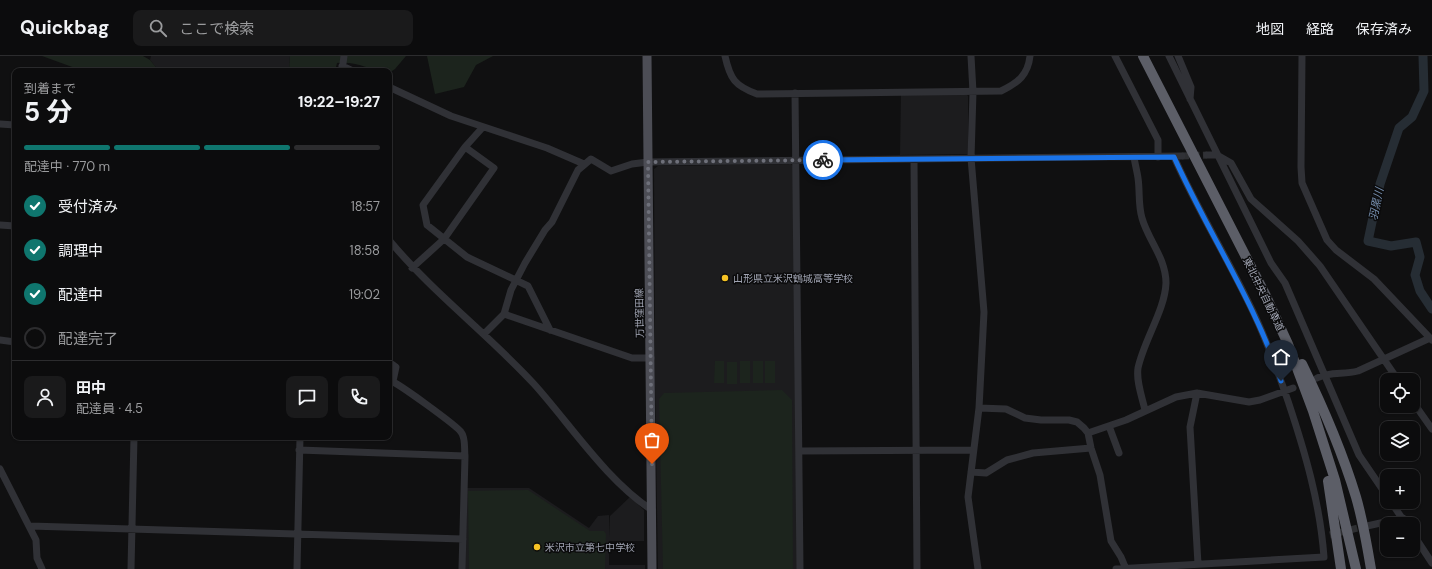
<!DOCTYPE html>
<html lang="ja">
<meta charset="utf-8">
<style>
body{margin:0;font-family:"DM Sans","Noto Sans JP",sans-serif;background:#1a1a1b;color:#f1f3f6;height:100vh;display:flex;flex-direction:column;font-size:15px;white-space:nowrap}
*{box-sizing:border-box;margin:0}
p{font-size:13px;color:#9a9b9d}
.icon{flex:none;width:22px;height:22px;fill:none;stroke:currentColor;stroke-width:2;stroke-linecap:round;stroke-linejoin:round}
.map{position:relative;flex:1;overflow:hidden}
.drawer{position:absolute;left:12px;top:12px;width:380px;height:372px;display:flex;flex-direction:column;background:#0c0c0d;border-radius:8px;box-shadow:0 1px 3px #0004,0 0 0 1px #2c2c2e}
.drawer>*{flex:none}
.tools{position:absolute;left:1380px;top:317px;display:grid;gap:8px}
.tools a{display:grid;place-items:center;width:40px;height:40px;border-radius:8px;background:#0c0c0d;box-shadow:0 1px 3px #0004,0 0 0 1px #2c2c2e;font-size:20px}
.pin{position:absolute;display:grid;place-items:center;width:34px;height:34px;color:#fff;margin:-41px -17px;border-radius:50% 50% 50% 0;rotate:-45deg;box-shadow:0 0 4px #0007}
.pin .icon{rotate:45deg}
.courier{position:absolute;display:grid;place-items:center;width:40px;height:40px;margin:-20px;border:3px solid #1a73e8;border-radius:50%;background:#fff;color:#222;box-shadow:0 1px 5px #0007}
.head em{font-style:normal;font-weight:700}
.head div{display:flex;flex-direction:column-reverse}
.head{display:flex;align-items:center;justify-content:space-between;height:68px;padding:0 12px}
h1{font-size:26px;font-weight:700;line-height:30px}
.bar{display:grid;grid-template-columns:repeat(4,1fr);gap:6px 4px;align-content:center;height:48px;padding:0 12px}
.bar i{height:5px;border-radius:3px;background:#2c2c2e}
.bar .on{background:#0f766e}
.bar p{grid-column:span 4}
.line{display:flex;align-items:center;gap:10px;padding:0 12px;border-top:1px solid #2c2c2e}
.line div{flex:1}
.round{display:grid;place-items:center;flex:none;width:42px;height:42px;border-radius:8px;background:#1a1a1b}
ol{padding:0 12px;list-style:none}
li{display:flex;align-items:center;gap:12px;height:44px}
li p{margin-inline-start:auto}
li .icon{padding:4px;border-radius:50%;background:#0f766e;color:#fff;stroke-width:4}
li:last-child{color:#9a9b9d}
li i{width:22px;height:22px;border:2px solid #2c2c2e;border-radius:50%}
header{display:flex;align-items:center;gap:24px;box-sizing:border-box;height:56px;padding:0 20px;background:#0c0c0d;border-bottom:1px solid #2c2c2e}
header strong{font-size:19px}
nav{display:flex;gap:22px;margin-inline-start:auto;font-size:14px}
.search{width:280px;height:36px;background:#1a1a1b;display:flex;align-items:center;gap:10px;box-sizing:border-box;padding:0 14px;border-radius:8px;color:#9a9b9d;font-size:15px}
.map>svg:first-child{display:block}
</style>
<header>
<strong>Quickbag</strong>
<div class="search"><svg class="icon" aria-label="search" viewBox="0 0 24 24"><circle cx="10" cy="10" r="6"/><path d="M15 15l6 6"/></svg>ここで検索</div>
<nav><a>地図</a><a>経路</a><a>保存済み</a></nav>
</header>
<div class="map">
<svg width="1432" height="513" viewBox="0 0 1432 513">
<rect width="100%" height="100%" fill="#101011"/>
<path fill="#1c1c1e" d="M151 0H290L289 15H159L150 4Z
M901 38H966L968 40V98L900 99Z
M791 108 794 111 798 513H658L655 331 654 113 658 110Z
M467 432H529L589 472 598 460 609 459V481L610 460 630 441 644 454V485H609V509H645V513H465Z"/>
<path fill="#1c241d" d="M42 0H143L150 4 159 15H76L75 12Z
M290 0H406L395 13 389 17V15C369 15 359 5 337 7L335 15H289Z
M427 0H493L476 9 464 31 435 38Z
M715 305H724V327H714Z
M740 305H750V327H740Z
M753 305H763V327H753Z
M765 305H775V327H765Z
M727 306H737V328H727Z
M782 334 792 344 793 513H663L659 343 664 337Z
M528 434 590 475H604L606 478 605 513H469L468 435Z"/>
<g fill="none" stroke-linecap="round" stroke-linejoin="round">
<path stroke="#262d34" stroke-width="9" d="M1423 0 1424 35 1412 61 1399 72 1380 128 1368 185 1391 190 1416 186 1420 201 1415 219 1420 235 1432 253"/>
<path stroke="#2d2e31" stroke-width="7" stroke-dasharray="7 3.5" stroke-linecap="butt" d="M1182 100 1207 99
M1330 479 1366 470"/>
<path stroke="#303136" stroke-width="7" d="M725 0C730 23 735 30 757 38L1001 35C1018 27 1028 19 1030 0
M971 0 973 36 971 102 984 256 979 352 968 441 978 513
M1115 0 1158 84V101
M1169 0 1271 207 1285 227 1359 399 1387 440
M1178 0 1191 31 1190 43
M1302 0 1301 111 1302 127 1327 184 1336 194 1374 223 1432 284
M342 10 353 15
M342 15 344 0
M389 31 451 60 547 92 584 108
M795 37 800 513
M0 68 15 69
M483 71 465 91 423 149 427 169 467 201 528 230 550 274
M1207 99H1217L1231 107 1251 143 1298 185 1320 210 1398 324
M1134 101C1135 108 1137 115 1138 122 1140 135 1138 149 1142 162 1148 184 1166 202 1166 227 1165 254 1144 284 1138 312 1136 325 1142 341 1145 354
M914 103 917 513
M0 169 15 170
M389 184C433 237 488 278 534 328 570 368 607 425 652 454
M412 212 444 183 494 112 465 91
M504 258 632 302H651
M484 278 504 258 511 234 525 207 545 174 552 166 578 114 591 103 611 115 632 108 648 106 1182 100
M0 284 15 286
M389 306 396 311 393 325
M1317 322C1330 315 1344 319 1358 315L1430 282
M389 324C397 326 457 370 461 376 466 382 464 393 465 400L462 513
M1197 337 1190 371 1198 508
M1413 346 1432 373
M979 352 1006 353 1025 362 1041 364H1069L1077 366 1084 372 1088 377 1091 392 1100 419 1111 485 1121 501 1126 513
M1109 370 1119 397
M1088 377 1126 364 1176 341 1197 337 1249 346 1260 344 1293 332
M299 394 465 400
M800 395 973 394
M0 413 36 484 37 502 42 513
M971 416 986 417 1007 404 1033 397 1091 392
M1391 446 1406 468
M30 470 463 483
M1367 470 1403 462
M1413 478 1432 507
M131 513 134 381
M297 513 300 381
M1116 513 1324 501C1320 447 1305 396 1288 345 1278 316 1268 288 1255 260 1230 206 1198 155 1174 101"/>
<path stroke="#4c4d55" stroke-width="9" d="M647 0 652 513"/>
<path stroke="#5c5e67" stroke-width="10" d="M1143 0 1266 240 1288 288 1313 355 1335 424 1356 513
M1302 308C1323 351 1342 395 1356 441 1363 465 1367 489 1371 513
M1328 425 1341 513"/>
</g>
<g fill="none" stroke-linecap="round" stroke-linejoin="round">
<path stroke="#6e707a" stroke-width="4" stroke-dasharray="0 7.2" d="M652 408 648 106 823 104"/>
<path stroke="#1a73e8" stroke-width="5" d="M823 104 1174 101C1208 177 1255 246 1281 325"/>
</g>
<g fill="#f5c224" stroke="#0b0b0c" stroke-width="1.5">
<circle cx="725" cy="222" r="4"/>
<circle cx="537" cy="491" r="4"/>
</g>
<g text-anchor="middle" stroke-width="3" stroke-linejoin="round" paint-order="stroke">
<g font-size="10" fill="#a0a4b2" stroke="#0b0b0c" text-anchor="start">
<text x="733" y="226">山形県立米沢鶴城高等学校</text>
<text x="545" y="495">米沢市立第七中学校</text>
</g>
<g font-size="10" fill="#a0a4b2" stroke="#0b0b0c">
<text transform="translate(1264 238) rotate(64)" y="4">東北中央自動車道</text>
<text transform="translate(639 257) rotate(-91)" y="4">万世窪田線</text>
</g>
<g font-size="11" font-style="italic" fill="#768faf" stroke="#0b0b0c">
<text transform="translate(1376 148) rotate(-78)" y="4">羽黒川</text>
</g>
</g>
</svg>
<div class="tools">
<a><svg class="icon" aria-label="locate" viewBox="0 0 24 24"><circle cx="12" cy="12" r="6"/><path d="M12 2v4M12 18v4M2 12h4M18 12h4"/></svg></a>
<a><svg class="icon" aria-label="layers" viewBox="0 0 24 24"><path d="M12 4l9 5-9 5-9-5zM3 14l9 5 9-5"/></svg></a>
<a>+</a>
<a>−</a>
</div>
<div class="pin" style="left:652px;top:408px;background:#ea580c"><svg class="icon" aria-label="bag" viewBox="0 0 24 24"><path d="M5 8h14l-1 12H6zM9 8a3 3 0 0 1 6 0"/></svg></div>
<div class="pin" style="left:1281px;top:325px;background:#1f2937"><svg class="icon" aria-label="home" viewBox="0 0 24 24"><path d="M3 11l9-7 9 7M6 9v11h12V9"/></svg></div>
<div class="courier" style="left:823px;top:104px"><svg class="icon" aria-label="bike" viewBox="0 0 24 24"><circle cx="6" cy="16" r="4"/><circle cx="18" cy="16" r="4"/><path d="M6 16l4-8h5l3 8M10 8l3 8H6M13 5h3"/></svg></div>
<section class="drawer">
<div class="head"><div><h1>5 分</h1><p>到着まで</p></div><em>19:22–19:27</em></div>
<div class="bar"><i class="on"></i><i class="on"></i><i class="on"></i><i></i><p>配達中 · 770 m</p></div>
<ol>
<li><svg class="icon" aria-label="check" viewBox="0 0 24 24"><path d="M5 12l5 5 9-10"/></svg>受付済み<p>18:57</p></li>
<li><svg class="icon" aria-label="check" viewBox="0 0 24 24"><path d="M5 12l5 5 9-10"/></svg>調理中<p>18:58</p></li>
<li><svg class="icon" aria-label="check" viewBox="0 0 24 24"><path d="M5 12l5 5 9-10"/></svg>配達中<p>19:02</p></li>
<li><i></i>配達完了</li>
</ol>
<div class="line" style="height:72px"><a class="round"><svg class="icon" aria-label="person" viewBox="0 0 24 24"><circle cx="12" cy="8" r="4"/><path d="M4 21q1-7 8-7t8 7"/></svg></a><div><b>田中</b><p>配達員 · 4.5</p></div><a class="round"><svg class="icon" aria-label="chat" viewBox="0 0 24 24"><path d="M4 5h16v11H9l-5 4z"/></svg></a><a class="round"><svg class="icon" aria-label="phone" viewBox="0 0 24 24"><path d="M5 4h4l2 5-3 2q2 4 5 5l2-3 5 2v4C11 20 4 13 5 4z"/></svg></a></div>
</section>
</div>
